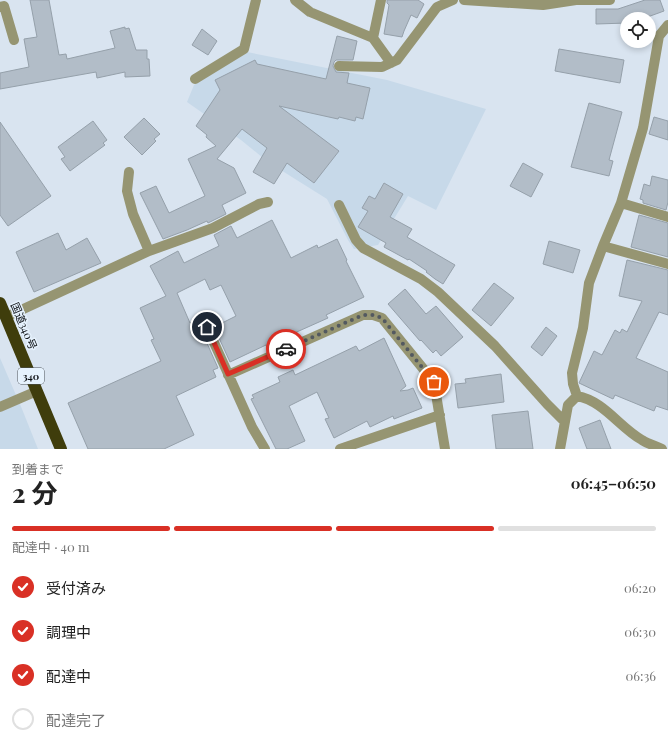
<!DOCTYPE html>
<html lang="ja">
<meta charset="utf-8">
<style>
body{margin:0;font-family:"Playfair Display","Noto Sans JP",serif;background:#f2f2f2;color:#222;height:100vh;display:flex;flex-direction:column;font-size:15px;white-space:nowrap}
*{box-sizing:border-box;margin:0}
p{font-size:13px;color:#767676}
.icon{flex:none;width:22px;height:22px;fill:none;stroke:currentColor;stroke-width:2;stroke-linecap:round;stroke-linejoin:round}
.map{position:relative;height:449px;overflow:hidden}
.drawer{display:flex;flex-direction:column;background:#fff;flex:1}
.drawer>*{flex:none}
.buttons{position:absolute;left:620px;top:12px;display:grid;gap:8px}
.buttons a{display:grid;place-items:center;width:36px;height:36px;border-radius:50%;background:#fff;box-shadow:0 2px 6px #0003;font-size:20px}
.pin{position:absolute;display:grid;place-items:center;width:34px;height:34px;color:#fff;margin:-17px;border:2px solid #fff;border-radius:50%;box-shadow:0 1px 4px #0007}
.courier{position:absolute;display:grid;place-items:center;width:40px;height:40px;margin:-20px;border:3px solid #d93025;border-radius:50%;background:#fff;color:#222;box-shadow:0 1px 5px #0007}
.summary em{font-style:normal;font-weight:700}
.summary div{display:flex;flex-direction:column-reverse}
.summary{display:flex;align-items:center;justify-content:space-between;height:68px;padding:0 12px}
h1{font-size:26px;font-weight:700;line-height:30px}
.bar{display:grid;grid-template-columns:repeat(4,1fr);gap:6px 4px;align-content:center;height:48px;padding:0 12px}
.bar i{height:5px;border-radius:3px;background:#e0e0e0}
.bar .selected{background:#d93025}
.bar p{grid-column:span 4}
ol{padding:0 12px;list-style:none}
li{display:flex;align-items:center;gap:12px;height:44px}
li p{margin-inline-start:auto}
li .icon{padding:4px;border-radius:50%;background:#d93025;color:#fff;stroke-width:4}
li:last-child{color:#767676}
li i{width:22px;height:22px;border:2px solid #e0e0e0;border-radius:50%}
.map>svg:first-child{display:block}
</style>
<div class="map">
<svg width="668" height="449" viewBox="0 0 668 449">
<rect width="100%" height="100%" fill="#d9e4f0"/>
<path fill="#c7d9e9" d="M247 52 387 80 486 109 436 210 408 196 378 245 354 249 348 240 327 199 268 162 241 140 187 102 194 85Z
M0 358 22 409 38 449H0Z"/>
<path fill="#b2bdc8" stroke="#95a0aa" d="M30 0H49L59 55 66 54 67 59 115 48 110 31 125 27V29L129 28 136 50H147V59H149L150 76 125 77V72L97 78 96 72 0 89V73L29 67 24 39 37 37Z
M387 0H418L424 4 417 18 411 15 404 31 402 37 384 34 389 5 387 3Z
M645 0H660L664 11 642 19H627V23L596 24V9H618Z
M202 29 217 41 208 55 192 45Z
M337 36 357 41 353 60H336L334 62 333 66 336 72 349 73 347 83 370 88 363 119 356 117 355 121 339 117 338 119 279 106 339 151 314 183 287 163 274 184 253 172 267 148 242 129 217 159 234 168 246 193 222 205 226 214 208 223 207 221 187 230 163 239 140 193 156 186 169 213 205 196 188 159 216 146 206 137 207 135 196 126 220 90 215 80 255 60 257 64 326 79Z
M559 49 624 60 620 83 555 71Z
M589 103 622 112 609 160 613 161 609 176 571 167Z
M654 117 668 121V140L649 134Z
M144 118 160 134 154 139 156 141 142 155 124 137Z
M93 121 107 140 103 143 105 145 70 171 61 159 65 157 58 147Z
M0 122 51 196 8 226 0 215Z
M523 163 543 174 531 197 510 186Z
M652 176 668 180V202L666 210 643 203V200L640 199 644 184 650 186Z
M384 183 403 194 390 217 412 229 407 237 455 265 443 284 435 279 426 272 427 271 409 259 408 260 384 247 386 243 358 227 368 211 362 208 369 196 375 199Z
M639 215 668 223V257L631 247Z
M272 220 291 258 317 245 318 248 337 239 347 260 346 261 364 297 326 315 328 318 281 339 282 341 267 348 266 345 230 362 214 327 236 316 221 285 210 290 205 279 177 293 190 323 193 321 199 334 202 332 218 368 213 370 216 377 176 396 194 435 164 449H88L68 403 161 361 151 340 154 339 140 308 166 296 150 266 178 251 184 263 219 246 214 235 231 226 237 238Z
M58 233 66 250 87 238 101 263 34 292 16 252Z
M549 241 580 250 573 273 543 264Z
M627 260 668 270V315L659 312 636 358 668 372V410L656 406 654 411 615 395 613 399 579 383 594 351 602 355 615 330 620 333 622 329 627 332 642 301 619 296Z
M494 283 514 298 491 326 472 310Z
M405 289 426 314 436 306 463 337 441 356 436 350 433 353 421 340 420 341 388 304Z
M546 327 557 336 542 356 531 347Z
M384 338 406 386 400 391 408 390 413 388 422 408 394 419 393 416 370 427 367 421 334 438 325 419 329 418 317 392 289 406 305 441 287 449H276L251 399 254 398 252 395 280 382 278 377 293 370 295 375 356 346 359 351Z
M501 374 504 402 458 408 455 384 466 383 465 379Z
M528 411 533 449H496L492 415Z
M600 420 611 449H587L579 428Z"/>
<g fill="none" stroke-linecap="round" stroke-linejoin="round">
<path stroke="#969572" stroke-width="10" d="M0 407 37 391"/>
<path stroke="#969572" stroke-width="10" d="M295 0 310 12 373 38
M381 0 373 38 391 63
M464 0 543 5 576 0H610
M0 7 4 6 14 40
M339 66 382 67 397 60 437 7 453 0
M195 79 244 49 256 0
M129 172 127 191 133 214 149 251
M621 203 668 217
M339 205 356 240 363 248 421 279 438 292 495 346 547 404 565 422
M603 246 668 264
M6 317 149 251 213 228 259 204 268 202
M207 327 252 427 265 449
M228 375 363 315H373L382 318 434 382 445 449
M577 396 573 384 572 373 583 328 589 283 603 246 621 203 643 128 659 36 668 25
M340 449 440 415
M560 449 568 405 577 396C604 401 619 427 642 440 648 444 656 446 662 449"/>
<path stroke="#3f3d0c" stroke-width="12" d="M0 303 61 449"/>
</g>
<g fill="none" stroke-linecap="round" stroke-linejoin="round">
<path stroke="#535960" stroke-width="4" stroke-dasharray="0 7.2" d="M286 349 363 315H373L382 318 434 382"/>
<path stroke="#d93025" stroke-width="5" d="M207 327 228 374 286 349"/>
</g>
<g text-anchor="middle" stroke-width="3" stroke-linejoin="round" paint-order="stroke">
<rect fill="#e6f2fd" stroke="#4d5258" stroke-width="1" x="18" y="368" width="26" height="16" rx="3"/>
<g font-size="10" font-weight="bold" fill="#0b0e12">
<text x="31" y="380">340</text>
</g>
<g font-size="11" fill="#0b0e12" stroke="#e6f2fd">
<text transform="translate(24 326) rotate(67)" y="4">国道340号</text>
</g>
</g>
</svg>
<div class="buttons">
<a><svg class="icon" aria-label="locate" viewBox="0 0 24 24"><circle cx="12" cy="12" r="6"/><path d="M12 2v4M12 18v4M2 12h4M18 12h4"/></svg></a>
</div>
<div class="pin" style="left:434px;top:382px;background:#ea580c"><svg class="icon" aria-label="bag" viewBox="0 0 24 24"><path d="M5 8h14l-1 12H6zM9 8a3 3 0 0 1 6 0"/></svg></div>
<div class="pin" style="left:207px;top:327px;background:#1f2937"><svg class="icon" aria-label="home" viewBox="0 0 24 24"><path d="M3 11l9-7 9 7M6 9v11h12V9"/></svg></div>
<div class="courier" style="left:286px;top:349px"><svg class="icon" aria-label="car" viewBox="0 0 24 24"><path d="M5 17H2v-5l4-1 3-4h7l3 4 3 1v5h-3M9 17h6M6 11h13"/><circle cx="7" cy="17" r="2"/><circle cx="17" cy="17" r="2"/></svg></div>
</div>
<section class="drawer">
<div class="summary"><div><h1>2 分</h1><p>到着まで</p></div><em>06:45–06:50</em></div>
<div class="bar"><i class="selected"></i><i class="selected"></i><i class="selected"></i><i></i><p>配達中 · 40 m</p></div>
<ol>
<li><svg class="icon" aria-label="check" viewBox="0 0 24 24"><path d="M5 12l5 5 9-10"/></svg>受付済み<p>06:20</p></li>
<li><svg class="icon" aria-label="check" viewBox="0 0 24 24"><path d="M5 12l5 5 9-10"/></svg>調理中<p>06:30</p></li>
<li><svg class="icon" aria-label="check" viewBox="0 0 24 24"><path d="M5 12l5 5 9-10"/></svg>配達中<p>06:36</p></li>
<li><i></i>配達完了</li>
</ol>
</section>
